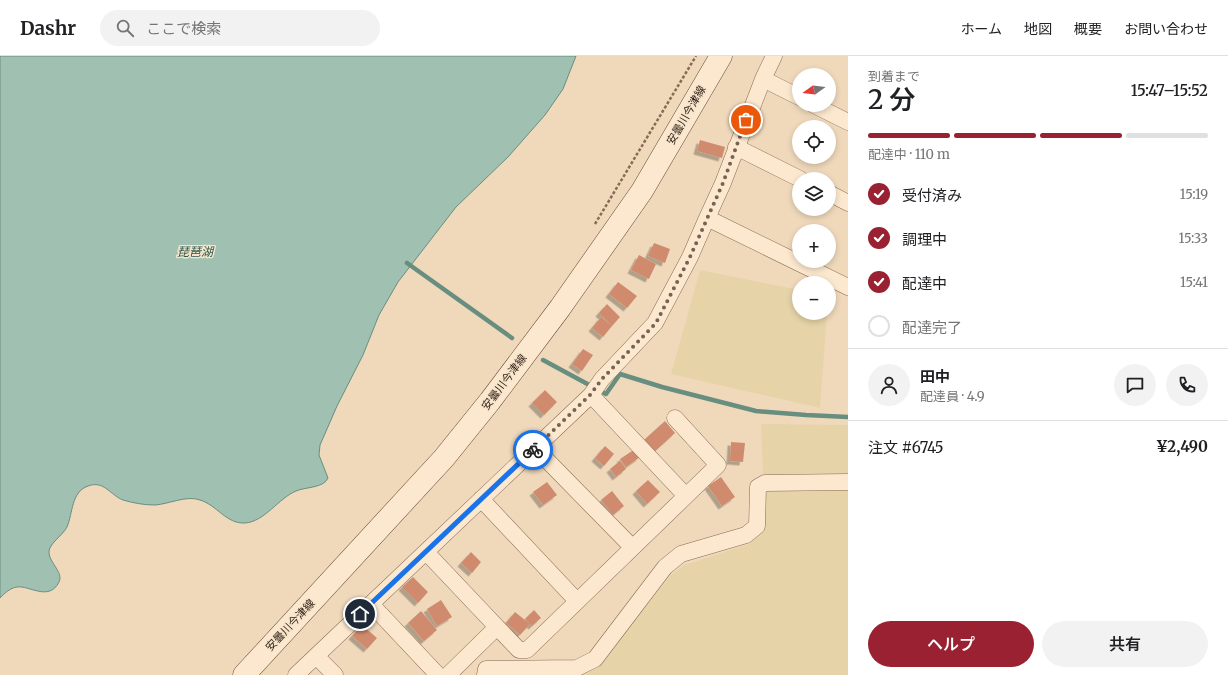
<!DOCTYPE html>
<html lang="ja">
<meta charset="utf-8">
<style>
body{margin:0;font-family:Merriweather,"Noto Sans JP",serif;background:#f2f2f2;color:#202124;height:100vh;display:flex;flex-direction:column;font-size:15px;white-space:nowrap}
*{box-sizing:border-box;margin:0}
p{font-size:13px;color:#757577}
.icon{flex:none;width:22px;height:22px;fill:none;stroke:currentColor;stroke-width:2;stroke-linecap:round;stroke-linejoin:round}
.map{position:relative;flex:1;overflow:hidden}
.details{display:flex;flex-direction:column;background:#fff;width:380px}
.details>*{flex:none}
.needle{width:26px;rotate:255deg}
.tools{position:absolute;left:792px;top:12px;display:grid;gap:8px}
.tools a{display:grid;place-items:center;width:44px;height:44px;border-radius:50%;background:#fff;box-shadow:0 2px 6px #0003;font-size:20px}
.pin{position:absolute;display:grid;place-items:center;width:34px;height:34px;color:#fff;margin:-17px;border:2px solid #fff;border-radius:50%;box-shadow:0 1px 4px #0007}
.courier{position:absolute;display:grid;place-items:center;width:40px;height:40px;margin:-20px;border:3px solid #1a73e8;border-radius:50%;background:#fff;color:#222;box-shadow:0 1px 5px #0007}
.summary em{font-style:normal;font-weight:600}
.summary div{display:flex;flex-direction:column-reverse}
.summary{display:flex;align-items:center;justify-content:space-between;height:68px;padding:0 20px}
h1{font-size:26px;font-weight:600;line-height:30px}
.bar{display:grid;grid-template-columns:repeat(4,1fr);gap:6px 4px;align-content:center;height:48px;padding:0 20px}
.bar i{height:5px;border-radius:3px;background:#e0e0e0}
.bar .current{background:#9a2131}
.bar p{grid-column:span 4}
.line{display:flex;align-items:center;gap:10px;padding:0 20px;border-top:1px solid #e0e0e0}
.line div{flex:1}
.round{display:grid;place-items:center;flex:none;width:42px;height:42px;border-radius:21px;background:#f2f2f2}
ol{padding:0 20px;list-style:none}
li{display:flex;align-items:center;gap:12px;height:44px}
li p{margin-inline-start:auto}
li .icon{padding:4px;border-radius:50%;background:#9a2131;color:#fff;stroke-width:4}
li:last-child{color:#757577}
li i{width:22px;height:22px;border:2px solid #e0e0e0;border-radius:50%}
.cta{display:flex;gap:8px;margin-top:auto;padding:8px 20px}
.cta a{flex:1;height:46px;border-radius:24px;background:#9a2131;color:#fff;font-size:16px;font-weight:600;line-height:46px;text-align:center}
.cta a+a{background:#f2f2f2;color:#202124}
header{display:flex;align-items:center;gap:24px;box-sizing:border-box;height:56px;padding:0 20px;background:#fff;border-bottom:1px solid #e0e0e0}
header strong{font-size:19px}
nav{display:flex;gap:22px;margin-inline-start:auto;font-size:14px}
.search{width:280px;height:36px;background:#f2f2f2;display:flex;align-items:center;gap:10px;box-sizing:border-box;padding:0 14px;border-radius:22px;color:#757577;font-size:15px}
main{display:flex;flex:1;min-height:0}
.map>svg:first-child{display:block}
</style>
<header>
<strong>Dashr</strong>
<div class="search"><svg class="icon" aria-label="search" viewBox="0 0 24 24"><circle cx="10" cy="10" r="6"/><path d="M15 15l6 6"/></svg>ここで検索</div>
<nav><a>ホーム</a><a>地図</a><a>概要</a><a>お問い合わせ</a></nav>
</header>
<main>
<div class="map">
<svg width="848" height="619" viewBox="0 0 848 619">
<defs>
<filter id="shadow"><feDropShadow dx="-3.5" dy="3.5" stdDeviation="0" flood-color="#0004"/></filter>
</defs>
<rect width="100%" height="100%" fill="#f0d9bb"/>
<path fill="#e6d4a8" d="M700 214 799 234V257H827L820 352 671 318Z
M761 368 848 369V619H585L598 611 671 519 684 509 749 488 765 473Z"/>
<path fill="#a0c0b2" stroke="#678e7f" d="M0 0H576L563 33 545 59 508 101 456 151 398 226 379 259 363 299 337 350 320 389 319 399 328 422C324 432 305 431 296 435 279 442 264 466 245 467 226 468 217 449 200 444 187 439 169 448 155 449 144 449 133 447 123 444 110 439 104 424 88 430 71 436 73 457 67 471 63 479 50 487 49 495 48 506 64 516 59 526 49 546 29 529 17 531 10 532 5 537 0 542Z"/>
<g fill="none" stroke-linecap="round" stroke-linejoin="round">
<path stroke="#678e7f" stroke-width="4.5" d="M407 207 512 282
M543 304 606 338 620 318 662 331 756 355 806 359 848 361"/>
</g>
<path fill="#d08b6e" filter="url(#shadow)" d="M700 84 725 91 722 102 697 95Z
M654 187 670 193 665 207 648 200Z
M639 199 656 208 649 223 631 214Z
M618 226 637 240 627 252 609 238Z
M607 248 620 261 612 270 599 257Z
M601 261 612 270 603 281 592 272Z
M583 293 593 299 582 315 572 308Z
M545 334 557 346 544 359 532 347Z
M665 365 675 377 654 396 644 384Z
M731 386 745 387 743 406 730 405Z
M605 390 614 398 604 410 595 402Z
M635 393 640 401 626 411 620 403Z
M620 405 626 413 616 421 610 413Z
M721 421 735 441 722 450 708 430Z
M648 424 660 436 647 448 636 435Z
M547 426 557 439 543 449 533 436Z
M612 435 624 450 613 459 601 444Z
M471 496 481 506 472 517 461 507Z
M413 521 428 536 418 547 402 531Z
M441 544 452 561 437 570 427 553Z
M534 554 541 562 532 570 525 563Z
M421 555 437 574 424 585 408 567Z
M515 556 530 568 520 579 506 567Z
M362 569 377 582 367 593 352 580Z"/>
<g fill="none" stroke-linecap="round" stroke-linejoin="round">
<g stroke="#886954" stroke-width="17">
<path id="minor" d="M763 23 799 41
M814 49 848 66
M736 91 800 123
M829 137 848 147
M707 162 848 231
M675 362 718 409 686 440
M535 392 632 491
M481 443 577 545
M426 496 497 571
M371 548 438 619
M316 600 335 619
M296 619 591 339 602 323 655 267 690 201 707 162 723 127 763 23 774 0
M448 619 497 571 519 594H527L686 440 591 339
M485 619 486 613 577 612 595 603 665 511 681 498 746 479 757 470 758 431 765 427 848 426"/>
</g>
<g stroke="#694a38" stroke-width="23">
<path id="secondary" d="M244 619 444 402 490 345 560 252 642 135 721 0"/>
</g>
<path stroke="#886954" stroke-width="2.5" stroke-dasharray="3 2" stroke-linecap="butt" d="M595 168 696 0"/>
<use href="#minor" stroke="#fbe8ce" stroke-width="16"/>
<use href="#secondary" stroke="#fbe8ce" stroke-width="22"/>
</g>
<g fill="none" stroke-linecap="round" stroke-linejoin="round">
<path stroke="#776352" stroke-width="4" stroke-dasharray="0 7.2" d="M533 394 590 339 602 323 656 267 690 201 723 127 746 64"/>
<path stroke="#1a73e8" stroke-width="5" d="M360 558 533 394"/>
</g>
<g text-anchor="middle" stroke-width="3" stroke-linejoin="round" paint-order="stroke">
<g font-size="11" fill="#36241a" stroke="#f7e5cb">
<text transform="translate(686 59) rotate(-60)" y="4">安曇川今津線</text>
<text transform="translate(504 326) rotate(-53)" y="4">安曇川今津線</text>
<text transform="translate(290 569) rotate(-47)" y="4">安曇川今津線</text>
</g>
<g font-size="12" font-style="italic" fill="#28574e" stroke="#f7e5cb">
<text x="195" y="200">琵琶湖</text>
</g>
</g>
</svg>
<div class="tools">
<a><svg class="needle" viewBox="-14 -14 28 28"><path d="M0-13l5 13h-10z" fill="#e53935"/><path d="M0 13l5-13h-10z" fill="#757577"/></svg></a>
<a><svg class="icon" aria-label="locate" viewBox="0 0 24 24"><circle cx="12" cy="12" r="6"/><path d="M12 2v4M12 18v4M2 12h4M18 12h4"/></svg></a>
<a><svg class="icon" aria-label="layers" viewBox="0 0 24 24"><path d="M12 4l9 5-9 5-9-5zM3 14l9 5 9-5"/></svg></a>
<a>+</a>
<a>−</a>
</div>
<div class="pin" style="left:746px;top:64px;background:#ea580c"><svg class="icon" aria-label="bag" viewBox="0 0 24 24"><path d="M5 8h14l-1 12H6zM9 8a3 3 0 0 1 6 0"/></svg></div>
<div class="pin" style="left:360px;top:558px;background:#1f2937"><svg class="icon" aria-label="home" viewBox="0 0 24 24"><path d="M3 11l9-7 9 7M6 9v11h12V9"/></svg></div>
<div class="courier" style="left:533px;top:394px"><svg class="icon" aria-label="bike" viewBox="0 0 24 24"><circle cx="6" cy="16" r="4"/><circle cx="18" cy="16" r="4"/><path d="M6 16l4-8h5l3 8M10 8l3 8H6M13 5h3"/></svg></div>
</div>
<section class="details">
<div class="summary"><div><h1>2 分</h1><p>到着まで</p></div><em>15:47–15:52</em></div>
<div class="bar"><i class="current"></i><i class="current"></i><i class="current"></i><i></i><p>配達中 · 110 m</p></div>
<ol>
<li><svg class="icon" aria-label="check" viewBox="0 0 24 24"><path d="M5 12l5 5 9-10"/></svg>受付済み<p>15:19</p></li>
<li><svg class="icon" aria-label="check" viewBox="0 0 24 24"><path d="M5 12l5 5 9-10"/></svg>調理中<p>15:33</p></li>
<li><svg class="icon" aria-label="check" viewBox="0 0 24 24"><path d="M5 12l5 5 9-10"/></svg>配達中<p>15:41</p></li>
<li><i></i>配達完了</li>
</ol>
<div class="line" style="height:72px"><a class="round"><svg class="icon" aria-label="person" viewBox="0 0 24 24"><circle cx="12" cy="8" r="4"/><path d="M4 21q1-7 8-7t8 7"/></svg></a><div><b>田中</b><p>配達員 · 4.9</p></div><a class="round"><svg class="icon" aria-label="chat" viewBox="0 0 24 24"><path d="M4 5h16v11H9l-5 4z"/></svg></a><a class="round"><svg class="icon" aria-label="phone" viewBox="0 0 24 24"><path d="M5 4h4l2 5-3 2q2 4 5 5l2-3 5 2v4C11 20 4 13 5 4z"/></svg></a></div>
<div class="line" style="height:52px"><div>注文 #6745</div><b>¥2,490</b></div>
<div class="cta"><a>ヘルプ</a><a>共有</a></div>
</section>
</main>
